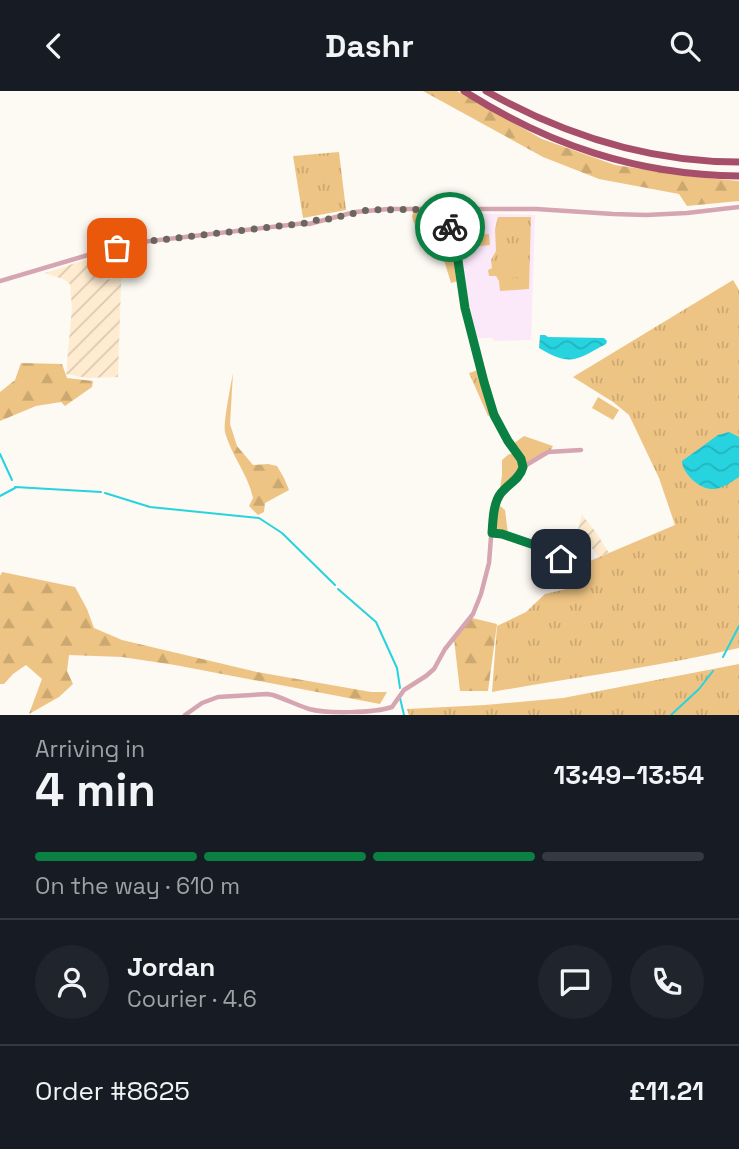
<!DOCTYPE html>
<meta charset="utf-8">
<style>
body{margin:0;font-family:"Space Grotesk",sans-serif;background:#20242c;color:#f1f3f6;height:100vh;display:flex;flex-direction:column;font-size:26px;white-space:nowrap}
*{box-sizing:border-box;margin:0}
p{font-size:23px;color:#9ea1a6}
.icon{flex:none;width:38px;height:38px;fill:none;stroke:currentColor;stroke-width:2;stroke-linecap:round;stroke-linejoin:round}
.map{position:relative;height:624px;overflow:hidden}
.drawer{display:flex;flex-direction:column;background:#171b24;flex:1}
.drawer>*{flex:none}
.pin{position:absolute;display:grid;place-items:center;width:60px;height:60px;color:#fff;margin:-30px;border-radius:14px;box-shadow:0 4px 10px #0006}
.courier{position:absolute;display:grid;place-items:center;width:70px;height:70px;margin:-35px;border:5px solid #0b8043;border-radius:50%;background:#fff;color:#222;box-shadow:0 2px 9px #0007}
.summary em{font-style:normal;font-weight:600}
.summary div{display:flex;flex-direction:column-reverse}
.summary{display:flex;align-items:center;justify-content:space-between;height:119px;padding:0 35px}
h1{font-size:46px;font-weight:600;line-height:52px}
.bar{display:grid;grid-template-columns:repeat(4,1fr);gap:10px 7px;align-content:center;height:84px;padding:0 35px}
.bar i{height:9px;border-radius:5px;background:#363941}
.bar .selected{background:#0b8043}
.bar p{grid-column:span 4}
.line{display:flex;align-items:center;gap:18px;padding:0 35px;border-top:2px solid #363941}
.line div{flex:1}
.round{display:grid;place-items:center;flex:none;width:74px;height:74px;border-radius:37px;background:#20242c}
header{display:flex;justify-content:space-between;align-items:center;height:91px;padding:0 35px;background:#171b24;font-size:32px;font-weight:600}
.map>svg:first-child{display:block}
</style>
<header><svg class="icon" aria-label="back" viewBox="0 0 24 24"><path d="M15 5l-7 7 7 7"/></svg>Dashr<svg class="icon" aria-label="search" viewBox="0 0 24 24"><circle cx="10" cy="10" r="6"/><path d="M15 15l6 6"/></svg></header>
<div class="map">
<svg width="739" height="624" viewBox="0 0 739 624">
<defs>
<pattern id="industrial-furrows" width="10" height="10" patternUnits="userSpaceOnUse" patternTransform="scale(1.75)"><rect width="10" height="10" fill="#ffecd0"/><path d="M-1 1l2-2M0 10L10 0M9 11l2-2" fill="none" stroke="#dacab1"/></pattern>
<pattern id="grass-tufts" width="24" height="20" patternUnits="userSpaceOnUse" patternTransform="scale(1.75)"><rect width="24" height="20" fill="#eec484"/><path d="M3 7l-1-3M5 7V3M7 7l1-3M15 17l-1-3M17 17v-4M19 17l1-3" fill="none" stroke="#cca871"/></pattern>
<pattern id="forest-firs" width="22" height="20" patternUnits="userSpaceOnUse" patternTransform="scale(1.75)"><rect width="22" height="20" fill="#eec484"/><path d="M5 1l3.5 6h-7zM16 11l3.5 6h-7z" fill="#cca871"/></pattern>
<pattern id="water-waves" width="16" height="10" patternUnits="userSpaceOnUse" patternTransform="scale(1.75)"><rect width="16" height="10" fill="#26d3df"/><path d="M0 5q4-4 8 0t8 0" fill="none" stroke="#22b4be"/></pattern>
</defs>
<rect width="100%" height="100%" fill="#fdf9f3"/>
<path fill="url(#industrial-furrows)" d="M122 163 118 286 87 287 66 283 72 217 70 193 63 188 45 182 85 169 90 172 98 170 103 189 112 188 113 165Z
M582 424 595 440 609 462 598 466 590 454 575 449Z"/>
<path fill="#fbe9f9" d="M459 122 535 124 531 249 494 250 493 247H476L453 133 454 129Z"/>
<path fill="url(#grass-tufts)" d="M339 61 346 119 303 127 293 65Z
M413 121 423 123 441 122 443 124 454 155 458 190 451 192 439 153 423 156 412 126Z
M498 126H531L529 198 500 200 499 190 496 185H489L488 179 492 177 491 169 496 160 495 138Z
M733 189 739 199V557C658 576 575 586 492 601L497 535 526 521 545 503 566 498 590 470 675 434 659 387 629 324 613 311 573 286Z
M478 279 484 303 486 305 492 323 488 325 469 282Z
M524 345 553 355 551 359 527 373 524 372 513 353Z
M509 363H514C525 379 517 390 500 398L502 384V369Z
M499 414 505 419 508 443 495 438 494 433Z
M553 451 561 453 563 456V462L550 458 563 463 558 469 547 467 545 463 548 452Z
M739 573V624H409L407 618 485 614 563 607Z"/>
<path fill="url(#forest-firs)" d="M423 0H457L542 48 615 74 697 86 739 90V110L687 115 679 103 599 88 543 66Z
M21 272 62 273 67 287 93 290 92 296 65 315 61 311 36 315 0 330V301L15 289Z
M233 282 230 333 237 355 253 374 268 373 277 375 284 387 289 399 265 412 264 421 258 424 249 415 253 407C248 383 231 364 225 341 223 332 231 293 233 282Z
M2 481 75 496 87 518 94 537 122 549 257 581 371 601H387L380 613 175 574 122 566 69 564 67 580 73 593 59 606 29 623 42 588 26 574 13 583 4 593H0V485Z
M472 527 497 533 488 600H460L454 548Z"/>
<path fill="#eec484" d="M489 143 490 154 469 156V145Z
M517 153 520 186 499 188 497 154Z
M598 306 619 319 613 329 592 317Z"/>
<path fill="url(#water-waves)" d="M540 244H545L548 246 604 247 607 250 606 253C576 269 571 276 539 257Z
M729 341 739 346V386C731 391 722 398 713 398 700 399 682 382 682 370L718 344Z"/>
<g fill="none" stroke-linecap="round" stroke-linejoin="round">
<path stroke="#26d3df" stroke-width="2" d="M0 363 12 389
M15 396 101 401
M105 402 150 416 259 427 282 442 335 494
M0 405 15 397
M338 498 376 531 397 577 400 597
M723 566 739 535
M400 607 404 624
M671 624 699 598 713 580"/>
<path stroke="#d5a5b1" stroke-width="4.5" d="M0 190 98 161 142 151 306 132 309 133 355 121 389 118H536L613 123 646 124 687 122 739 116
M523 376 548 361 581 359
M492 442 502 443 543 457
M543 460a11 11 0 1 1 22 0a11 11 0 1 1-22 0Z
M392 616 404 599 426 585 434 578 445 558 473 523 481 503 489 472 492 433 497 412 501 402 520 383 523 376 521 368 508 350 495 325 484 291 465 217 456 156 447 118
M185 624 202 612 218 606 267 603 273 604C285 608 297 614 309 618 327 623 374 622 392 616"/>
<path stroke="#a74f6a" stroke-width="7" d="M464 0C549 54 637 84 739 85
M486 0C564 44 648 71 739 71"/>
</g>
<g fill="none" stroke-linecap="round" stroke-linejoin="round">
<path stroke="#6c665e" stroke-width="7" stroke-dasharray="0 12.6" d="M117 157 142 151 306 132 315 129 320 130 368 119 447 118 450 136"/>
<path stroke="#0b8043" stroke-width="9" d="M450 136 456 156 465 217 484 291 494 324 508 350 521 368 523 376C520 388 508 393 501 402 493 412 493 430 492 442L502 443 543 457V464L546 468 557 471 561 468"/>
</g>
</svg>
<div class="pin" style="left:117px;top:157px;background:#ea580c"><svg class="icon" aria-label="bag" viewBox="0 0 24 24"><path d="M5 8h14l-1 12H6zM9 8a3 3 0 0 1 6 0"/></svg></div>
<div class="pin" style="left:561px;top:468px;background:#1f2937"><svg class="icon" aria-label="home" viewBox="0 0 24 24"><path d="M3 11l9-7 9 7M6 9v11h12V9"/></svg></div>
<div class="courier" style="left:450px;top:136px"><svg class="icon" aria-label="bike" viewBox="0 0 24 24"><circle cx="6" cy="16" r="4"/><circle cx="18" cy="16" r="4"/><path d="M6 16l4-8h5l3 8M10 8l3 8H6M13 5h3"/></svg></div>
</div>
<section class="drawer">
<div class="summary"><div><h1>4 min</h1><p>Arriving in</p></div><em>13:49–13:54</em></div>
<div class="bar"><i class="selected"></i><i class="selected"></i><i class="selected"></i><i></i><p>On the way · 610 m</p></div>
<div class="line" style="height:126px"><a class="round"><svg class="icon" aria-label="person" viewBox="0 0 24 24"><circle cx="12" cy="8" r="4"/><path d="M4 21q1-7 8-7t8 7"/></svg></a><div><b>Jordan</b><p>Courier · 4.6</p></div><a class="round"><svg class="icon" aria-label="chat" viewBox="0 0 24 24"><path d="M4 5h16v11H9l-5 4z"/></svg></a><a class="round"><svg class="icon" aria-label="phone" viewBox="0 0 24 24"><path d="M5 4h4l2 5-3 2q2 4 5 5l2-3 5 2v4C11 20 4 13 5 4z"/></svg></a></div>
<div class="line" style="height:91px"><div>Order #8625</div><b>£11.21</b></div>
</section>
